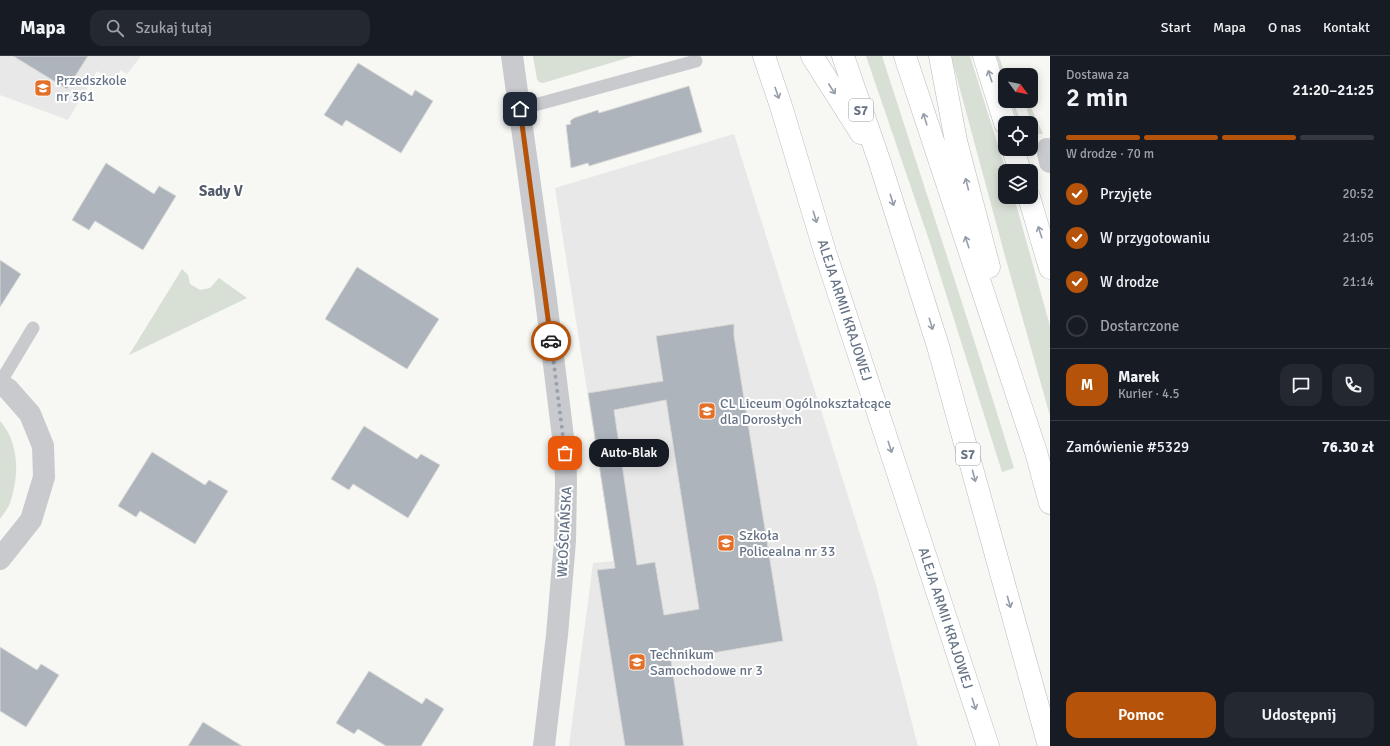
<!DOCTYPE html>
<html lang="pl">
<meta charset="utf-8">
<style>
body{margin:0;font-family:Signika,sans-serif;background:#242831;color:#f1f3f6;height:100vh;display:flex;flex-direction:column;font-size:15px;white-space:nowrap}
*{box-sizing:border-box;margin:0}
p{font-size:13px;color:#9ea1a6}
.icon{flex:none;width:22px;height:22px;fill:none;stroke:currentColor;stroke-width:2;stroke-linecap:round;stroke-linejoin:round}
.map{position:relative;flex:1;overflow:hidden}
.side{display:flex;flex-direction:column;background:#171b24;width:340px}
.side>*{flex:none}
.needle{width:26px;rotate:122deg}
.fabs{position:absolute;left:998px;top:12px;display:grid;gap:8px}
.fabs a{display:grid;place-items:center;width:40px;height:40px;border-radius:8px;background:#171b24;box-shadow:0 2px 10px #0003;font-size:20px}
.pin{position:absolute;display:grid;place-items:center;width:34px;height:34px;color:#fff;margin:-17px;border-radius:8px;box-shadow:0 2px 6px #0006}
.courier{position:absolute;display:grid;place-items:center;width:40px;height:40px;margin:-20px;border:3px solid #b45309;border-radius:50%;background:#fff;color:#222;box-shadow:0 1px 5px #0007}
.bubble{position:absolute;height:28px;border-radius:12px;background:#171b24;box-shadow:0 2px 10px #0003;font-size:13px;font-weight:600;line-height:28px;text-align:center}
.headline em{font-style:normal;font-weight:600}
.headline div{display:flex;flex-direction:column-reverse}
.headline{display:flex;align-items:center;justify-content:space-between;height:68px;padding:0 16px}
h1{font-size:26px;font-weight:600;line-height:30px}
.bar{display:grid;grid-template-columns:repeat(4,1fr);gap:6px 4px;align-content:center;height:48px;padding:0 16px}
.bar i{height:5px;border-radius:3px;background:#363941}
.bar .selected{background:#b45309}
.bar p{grid-column:span 4}
.line{display:flex;align-items:center;gap:10px;padding:0 16px;border-top:1px solid #363941}
.line div{flex:1}
.round{display:grid;place-items:center;flex:none;width:42px;height:42px;border-radius:12px;background:#242831}
ol{padding:0 16px;list-style:none}
li{display:flex;align-items:center;gap:12px;height:44px}
li p{margin-inline-start:auto}
li .icon{padding:4px;border-radius:50%;background:#b45309;color:#fff;stroke-width:4}
li:last-child{color:#9ea1a6}
li i{width:22px;height:22px;border:2px solid #363941;border-radius:50%}
.cta{display:flex;gap:8px;margin-top:auto;padding:8px 16px}
.cta a{flex:1;height:46px;border-radius:12px;background:#b45309;color:#fff;font-size:16px;font-weight:600;line-height:46px;text-align:center}
.cta a+a{background:#242831;color:#f1f3f6}
header{display:flex;align-items:center;gap:24px;box-sizing:border-box;height:56px;padding:0 20px;background:#171b24;border-bottom:1px solid #363941}
header strong{font-size:19px}
nav{display:flex;gap:22px;margin-inline-start:auto;font-size:14px}
.search{width:280px;height:36px;background:#242831;display:flex;align-items:center;gap:10px;box-sizing:border-box;padding:0 14px;border-radius:12px;color:#9ea1a6;font-size:15px}
main{display:flex;flex:1;min-height:0}
.map>svg:first-child{display:block}
</style>
<header>
<strong>Mapa</strong>
<div class="search"><svg class="icon" aria-label="search" viewBox="0 0 24 24"><circle cx="10" cy="10" r="6"/><path d="M15 15l6 6"/></svg>Szukaj tutaj</div>
<nav><a>Start</a><a>Mapa</a><a>O nas</a><a>Kontakt</a></nav>
</header>
<main>
<div class="map">
<svg width="1050" height="690" viewBox="0 0 1050 690">
<rect width="100%" height="100%" fill="#f7f7f4"/>
<path fill="#e8e8e8" d="M0 0H141L127 18 121 14 113 26 97 15 68 64 0 39Z
M734 78 876 529 918 690H569L593 507 614 505 555 132Z"/>
<path fill="#d8dfd5" d="M533 0H634L543 27 539 26 537 23Z
M866 0H882C926 137 972 274 1014 412L1002 416 930 187Z
M951 0H970L1006 115H1005V141H1014L1050 270V360L1005 200Z
M996 0H999L1005 19V28Z
M1011 45H1013L1021 67H1018Z
M1024 45H1028L1043 78H1035Z
M182 213 188 219 190 228 200 234 210 232 219 222 247 242 129 299Z
M0 365C20 387 19 421 10 447 8 453 3 458 0 463Z"/>
<path fill="#aeb4bb" stroke="#d9d9d7" fill-rule="evenodd" d="M13 0H88L67 33Z
M358 7 412 40 415 34 433 45 401 97 346 64 342 70 324 59Z
M689 30 702 76 589 110 588 107 571 112 566 69 571 68 570 65 574 62 598 54 599 57Z
M106 107 154 138 159 130 176 140 143 194 95 165 89 174 72 164Z
M0 204 21 218 0 251Z
M357 211 439 263 407 313 325 263Z
M734 268V280L783 585 671 604 684 690H625L597 514 615 512 588 337 663 325 656 280ZM666 344 699 553 664 559 655 506 637 509 614 354Z
M364 370 417 403 421 398 440 409 408 462 353 428 349 434 331 423Z
M152 396 205 429 209 424 228 435 195 488 140 455 136 461 118 450Z
M0 591 37 614 41 608 59 619 26 671 0 655Z
M369 615 422 648 426 642 444 653 421 690H386L358 673 354 678 336 667Z
M203 666 242 690H188Z"/>
<g fill="none" stroke-linecap="round" stroke-linejoin="round">
<g stroke="#babdc2" stroke-width="23">
<path id="secondary" d="M764 0 781 50 825 196 988 690
M984 0 1005 67
M1013 93 1020 115
M1029 141 1050 212"/>
</g>
<g stroke="#b8babe" stroke-width="23">
<path id="motorway" d="M812 0 861 77
M843 0 880 107 938 290 1049 690
M905 0 1036 396 1050 447
M940 0 956 85 989 211"/>
</g>
<path stroke="#c8cace" stroke-width="13" d="M520 53 696 5
M0 327 33 272"/>
<path stroke="#c8cace" stroke-width="22" d="M512 0 545 236 565 397 566 425 565 485 557 579 544 690
M1047 93 1050 106
M0 328 8 333 30 358 43 390 44 421 31 464 0 503"/>
<use href="#secondary" stroke="#fff" stroke-width="22"/>
<use href="#motorway" stroke="#fff" stroke-width="22"/>
</g>
<defs><path id="oneway-shaft" d="M-6 0H5M1.5-3L5.5 0L1.5 3" fill="none" stroke-width="1.6" stroke-linecap="round" stroke-linejoin="round"/></defs>
<g stroke="#949daa">
<use href="#oneway-shaft" transform="translate(990 20) rotate(-108)"/>
<use href="#oneway-shaft" transform="translate(832 33) rotate(57)"/>
<use href="#oneway-shaft" transform="translate(777 37) rotate(71)"/>
<use href="#oneway-shaft" transform="translate(925 63) rotate(-108)"/>
<use href="#oneway-shaft" transform="translate(967 128) rotate(-104)"/>
<use href="#oneway-shaft" transform="translate(892 144) rotate(73)"/>
<use href="#oneway-shaft" transform="translate(815 161) rotate(73)"/>
<use href="#oneway-shaft" transform="translate(1040 176) rotate(-108)"/>
<use href="#oneway-shaft" transform="translate(967 186) rotate(-108)"/>
<use href="#oneway-shaft" transform="translate(931 268) rotate(73)"/>
<use href="#oneway-shaft" transform="translate(890 391) rotate(72)"/>
<use href="#oneway-shaft" transform="translate(974 420) rotate(75)"/>
<use href="#oneway-shaft" transform="translate(1009 546) rotate(74)"/>
<use href="#oneway-shaft" transform="translate(974 648) rotate(72)"/>
</g>
<g fill="none" stroke-linecap="round" stroke-linejoin="round">
<path stroke="#99a1ac" stroke-width="4" stroke-dasharray="0 7.2" d="M551 285 565 397"/>
<path stroke="#b45309" stroke-width="5" d="M520 53 551 285"/>
</g>
<defs>
<g id="school-square" transform="scale(0.9)"><rect x="-9" y="-9" width="18" height="18" rx="4" fill="#e46f27" stroke="#fff"/><path d="M0-5L7-2L0 1L-7-2ZM-4 1L0 2.5L4 1V4Q0 6-4 4Z" fill="#fff"/></g>
<g id="university-square" transform="scale(0.9)"><rect x="-9" y="-9" width="18" height="18" rx="4" fill="#e46f27" stroke="#fff"/><path d="M0-5L7-2L0 1L-7-2ZM-4 1L0 2.5L4 1V4Q0 6-4 4Z" fill="#fff"/></g>
</defs>
<g fill-rule="evenodd">
<use href="#school-square" x="43" y="32"/>
<use href="#school-square" x="707" y="355"/>
<use href="#university-square" x="726" y="487"/>
<use href="#school-square" x="637" y="606"/>
</g>
<g text-anchor="middle" stroke-width="4" stroke-linejoin="round" paint-order="stroke">
<g fill="#fff" stroke="#949daa" stroke-width="1">
<rect x="849" y="43" width="24" height="22" rx="3"/>
<rect x="956" y="387" width="24" height="22" rx="3"/>
</g>
<g font-size="13" font-weight="bold" fill="#667386">
<text x="861" y="59">S7</text>
<text x="968" y="403">S7</text>
</g>
<g font-size="14" fill="#667386" stroke="#fff" text-anchor="start">
<text x="56" y="29">Przedszkole<tspan x="56" dy="16">nr 361</tspan></text>
<text x="720" y="352">CL Liceum Ogólnokształcące<tspan x="720" dy="16">dla Dorosłych</tspan></text>
<text x="739" y="484">Szkoła<tspan x="739" dy="16">Policealna nr 33</tspan></text>
<text x="650" y="603">Technikum<tspan x="650" dy="16">Samochodowe nr 3</tspan></text>
</g>
<g font-size="14" fill="#667386" stroke="#fff">
<text transform="translate(845 254) rotate(72)" y="5">ALEJA ARMII KRAJOWEJ</text>
<text transform="translate(564 476) rotate(-87)" y="5">WŁOŚCIAŃSKA</text>
<text transform="translate(946 562) rotate(72)" y="5">ALEJA ARMII KRAJOWEJ</text>
</g>
<g font-size="15" font-weight="bold" fill="#545d6b" stroke="#fff">
<text x="221" y="140">Sady V</text>
</g>
</g>
</svg>
<div class="fabs">
<a><svg class="needle" viewBox="-14 -14 28 28"><path d="M0-13l5 13h-10z" fill="#e53935"/><path d="M0 13l5-13h-10z" fill="#9ea1a6"/></svg></a>
<a><svg class="icon" aria-label="locate" viewBox="0 0 24 24"><circle cx="12" cy="12" r="6"/><path d="M12 2v4M12 18v4M2 12h4M18 12h4"/></svg></a>
<a><svg class="icon" aria-label="layers" viewBox="0 0 24 24"><path d="M12 4l9 5-9 5-9-5zM3 14l9 5 9-5"/></svg></a>
</div>
<div class="pin" style="left:565px;top:397px;background:#ea580c"><svg class="icon" aria-label="bag" viewBox="0 0 24 24"><path d="M5 8h14l-1 12H6zM9 8a3 3 0 0 1 6 0"/></svg></div>
<div class="pin" style="left:520px;top:53px;background:#1f2937"><svg class="icon" aria-label="home" viewBox="0 0 24 24"><path d="M3 11l9-7 9 7M6 9v11h12V9"/></svg></div>
<div class="courier" style="left:551px;top:285px"><svg class="icon" aria-label="car" viewBox="0 0 24 24"><path d="M5 17H2v-5l4-1 3-4h7l3 4 3 1v5h-3M9 17h6M6 11h13"/><circle cx="7" cy="17" r="2"/><circle cx="17" cy="17" r="2"/></svg></div>
<div class="bubble" style="left:589px;top:383px;width:80px">Auto-Blak</div>
</div>
<section class="side">
<div class="headline"><div><h1>2 min</h1><p>Dostawa za</p></div><em>21:20–21:25</em></div>
<div class="bar"><i class="selected"></i><i class="selected"></i><i class="selected"></i><i></i><p>W drodze · 70 m</p></div>
<ol>
<li><svg class="icon" aria-label="check" viewBox="0 0 24 24"><path d="M5 12l5 5 9-10"/></svg>Przyjęte<p>20:52</p></li>
<li><svg class="icon" aria-label="check" viewBox="0 0 24 24"><path d="M5 12l5 5 9-10"/></svg>W przygotowaniu<p>21:05</p></li>
<li><svg class="icon" aria-label="check" viewBox="0 0 24 24"><path d="M5 12l5 5 9-10"/></svg>W drodze<p>21:14</p></li>
<li><i></i>Dostarczone</li>
</ol>
<div class="line" style="height:72px"><b class="round" style="background:#b45309;color:#fff">M</b><div><b>Marek</b><p>Kurier · 4.5</p></div><a class="round"><svg class="icon" aria-label="chat" viewBox="0 0 24 24"><path d="M4 5h16v11H9l-5 4z"/></svg></a><a class="round"><svg class="icon" aria-label="phone" viewBox="0 0 24 24"><path d="M5 4h4l2 5-3 2q2 4 5 5l2-3 5 2v4C11 20 4 13 5 4z"/></svg></a></div>
<div class="line" style="height:52px"><div>Zamówienie #5329</div><b>76.30 zł</b></div>
<div class="cta"><a>Pomoc</a><a>Udostępnij</a></div>
</section>
</main>
